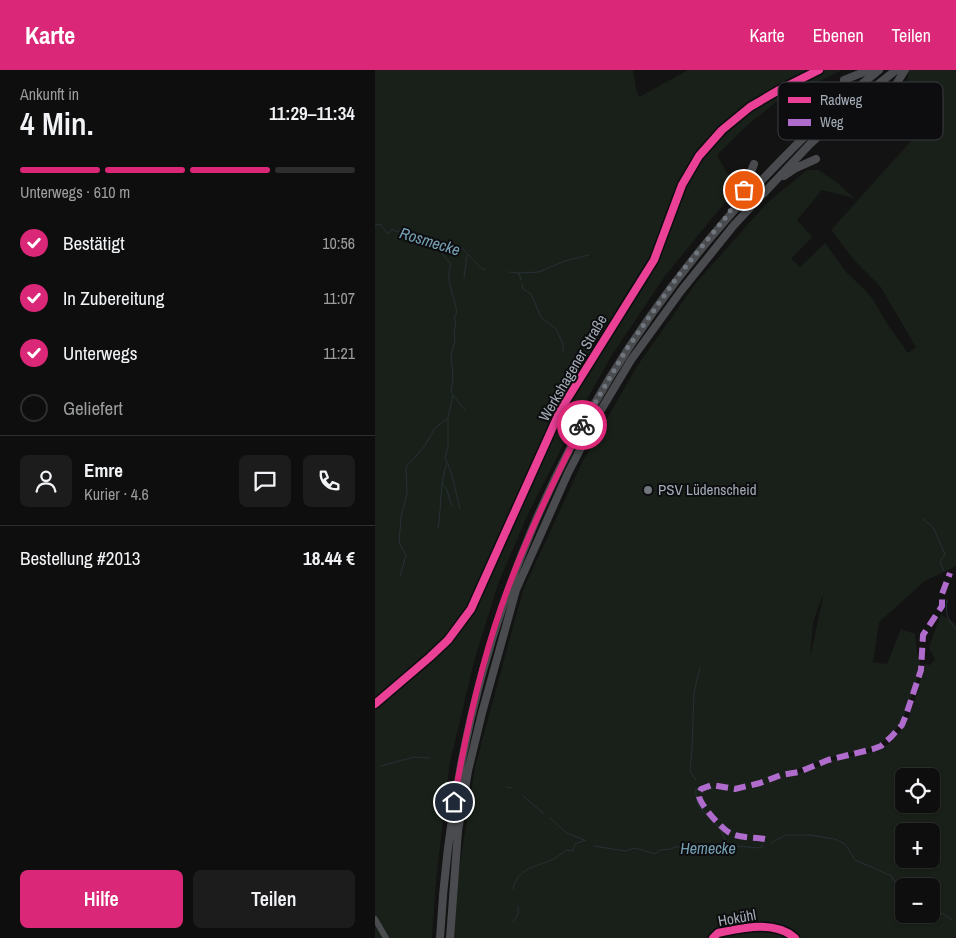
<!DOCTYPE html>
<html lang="de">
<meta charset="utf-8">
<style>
body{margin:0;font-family:"Archivo Narrow",sans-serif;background:#1c1c1c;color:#f1f3f6;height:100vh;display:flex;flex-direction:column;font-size:19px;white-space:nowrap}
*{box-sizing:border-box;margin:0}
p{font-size:16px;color:#9b9c9e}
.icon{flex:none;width:28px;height:28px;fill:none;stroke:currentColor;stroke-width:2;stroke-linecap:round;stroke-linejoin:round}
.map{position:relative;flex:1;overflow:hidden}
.drawer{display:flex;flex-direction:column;background:#0e0e0e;width:375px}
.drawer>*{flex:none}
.controls{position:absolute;left:520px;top:698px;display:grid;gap:10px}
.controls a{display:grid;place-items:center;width:45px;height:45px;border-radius:8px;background:#0e0e0e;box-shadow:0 1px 4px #0004,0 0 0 1px #2e2e2e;font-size:25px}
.pin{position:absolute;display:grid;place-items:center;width:42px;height:42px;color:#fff;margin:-21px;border:2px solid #fff;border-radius:50%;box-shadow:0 1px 5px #0007}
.courier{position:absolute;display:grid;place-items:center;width:50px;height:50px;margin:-25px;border:4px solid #db2777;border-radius:50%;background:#fff;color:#222;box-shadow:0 1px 6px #0007}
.summary em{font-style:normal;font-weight:600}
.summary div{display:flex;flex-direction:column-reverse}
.summary{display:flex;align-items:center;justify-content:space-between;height:85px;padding:0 20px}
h1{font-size:32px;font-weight:600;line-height:38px}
.bar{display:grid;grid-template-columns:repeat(4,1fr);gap:8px 5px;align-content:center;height:60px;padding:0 20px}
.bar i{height:6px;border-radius:4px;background:#2e2e2e}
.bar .selected{background:#db2777}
.bar p{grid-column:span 4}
.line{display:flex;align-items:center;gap:12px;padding:0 20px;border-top:1px solid #2e2e2e}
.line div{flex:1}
.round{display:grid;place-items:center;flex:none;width:52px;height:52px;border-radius:8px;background:#1c1c1c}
ol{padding:0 20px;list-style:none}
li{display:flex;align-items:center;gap:15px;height:55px}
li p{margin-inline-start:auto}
li .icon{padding:5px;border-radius:50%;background:#db2777;color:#fff;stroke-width:4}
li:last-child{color:#9b9c9e}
li i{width:28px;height:28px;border:2px solid #2e2e2e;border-radius:50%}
.cta{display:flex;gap:10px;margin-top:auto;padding:10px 20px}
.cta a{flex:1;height:58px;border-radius:8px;background:#db2777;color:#fff;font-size:20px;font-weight:600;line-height:58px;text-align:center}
.cta a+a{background:#1c1c1c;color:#f1f3f6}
header{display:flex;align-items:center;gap:30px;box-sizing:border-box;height:70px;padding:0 25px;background:#db2777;color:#fff}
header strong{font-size:24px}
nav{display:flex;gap:28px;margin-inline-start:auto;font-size:18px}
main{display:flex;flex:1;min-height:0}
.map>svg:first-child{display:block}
</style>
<header>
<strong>Karte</strong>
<nav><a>Karte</a><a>Ebenen</a><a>Teilen</a></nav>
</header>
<main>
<section class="drawer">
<div class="summary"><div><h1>4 Min.</h1><p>Ankunft in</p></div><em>11:29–11:34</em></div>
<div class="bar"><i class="selected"></i><i class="selected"></i><i class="selected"></i><i></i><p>Unterwegs · 610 m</p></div>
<ol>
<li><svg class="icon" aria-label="check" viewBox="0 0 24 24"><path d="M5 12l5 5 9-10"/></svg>Bestätigt<p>10:56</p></li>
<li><svg class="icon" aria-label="check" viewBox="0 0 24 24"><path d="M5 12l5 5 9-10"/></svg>In Zubereitung<p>11:07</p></li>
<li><svg class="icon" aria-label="check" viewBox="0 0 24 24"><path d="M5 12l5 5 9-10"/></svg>Unterwegs<p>11:21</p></li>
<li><i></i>Geliefert</li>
</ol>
<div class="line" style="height:90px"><a class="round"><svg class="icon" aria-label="person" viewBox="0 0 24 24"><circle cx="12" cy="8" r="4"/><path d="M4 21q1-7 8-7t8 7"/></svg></a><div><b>Emre</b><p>Kurier · 4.6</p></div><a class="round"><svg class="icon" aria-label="chat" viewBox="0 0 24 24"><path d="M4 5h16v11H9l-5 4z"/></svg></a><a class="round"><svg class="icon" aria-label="phone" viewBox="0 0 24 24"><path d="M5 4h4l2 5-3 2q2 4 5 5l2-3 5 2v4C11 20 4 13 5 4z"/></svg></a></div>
<div class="line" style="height:65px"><div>Bestellung #2013</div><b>18.44 €</b></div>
<div class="cta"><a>Hilfe</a><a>Teilen</a></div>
</section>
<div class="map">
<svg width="581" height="868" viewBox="0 0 581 868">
<rect width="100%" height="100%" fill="#131313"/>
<path fill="#192019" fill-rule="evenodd" d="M0 0H258L261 20 264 27 313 0H467L433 17 424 19 401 32 370 57 342 85 361 119 290 206 237 285 208 336 152 446 123 514 100 588 75 692 61 811 57 868H0Z
M534 0H581V496L550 511 504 552 498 592 512 594 526 559 540 564 542 582 545 591V602L533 637 526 653 521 659 505 674 497 678 457 687 415 702C429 706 444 694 458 690 472 686 486 685 500 681 534 670 542 624 549 594L554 595 560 590 554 577 566 544 581 554V868H78L81 820 100 697 148 520 206 395 262 296 321 213 391 134 432 100H443L460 111 479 128 447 120 422 150 437 167 416 189 425 197 450 173 472 203 491 221 499 231 513 255 533 283 541 277 505 216 479 190 456 160 547 59 546 51 530 21ZM447 527H448L435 588 438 553ZM529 706H556V734H529ZM529 761H556V789H529ZM529 816H556V844H529Z"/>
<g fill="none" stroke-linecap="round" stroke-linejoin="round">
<path stroke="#263135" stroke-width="1" d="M0 155 5 154 13 164 17 159 22 162 28 159 40 166 46 165 53 171H63L80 178 88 179 107 199H110
M134 202 144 203 146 210
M144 203 164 202 190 191 214 185
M89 208 92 185
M147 214 148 219 156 224 166 247 181 259 188 274V282
M78 325 90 340
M73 394 77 405 85 439
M68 414 72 420 77 436
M548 449 558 457 570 484 565 492 569 501
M63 458C67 436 64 414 72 393L70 388 73 376V349
M25 507 31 485 24 473 26 447 32 424 31 397 49 377 60 358 73 348 78 325 76 323 78 307 76 285 80 271 79 261 81 252 79 248 82 242C79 227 70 208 76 194L62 178 58 179 53 171
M572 530C570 543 572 549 581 560
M6 696 39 687 55 688
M321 710 315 701 317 678 319 622 325 598
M132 717 137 718
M321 718C319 743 335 743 346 761 349 765 350 771 353 776
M147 725 169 744
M175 748 192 763 209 770
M396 773 411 765H434L460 769 470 774 480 790 517 806 518 810 525 811 527 814 533 816
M219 776 250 781 260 778 280 784 285 780 296 779 300 777 347 775 386 778 388 775
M138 819C141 800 159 797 174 791 180 789 186 784 191 780L198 781 200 774 211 770
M556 834 560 841 568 844 577 850
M138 852 143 844V836
M580 853H581"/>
<path stroke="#47494c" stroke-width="5" d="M338 868 343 863C368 858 399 850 420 868"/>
<path stroke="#494b4e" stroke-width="6" d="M0 634 55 587 73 570 96 539 186 339 279 190 307 115 324 86 347 60 375 37 404 20 444 0
M0 849 11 868"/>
<path stroke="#494b4e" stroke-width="8" d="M469 10 494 0
M515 24 530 0
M409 106 421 98 441 89
M362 131 369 120 379 94
M65 868C81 578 187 321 387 110 424 71 462 33 504 0
M75 868 83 761 93 701 107 643 141 520 193 403 223 345 256 290 306 221 359 155 435 74 482 31 521 0"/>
<path stroke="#b06ccc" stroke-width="6" stroke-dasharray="12 6" stroke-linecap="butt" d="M390 769C379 767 364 768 355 763 347 759 325 735 324 726 324 722 325 722 326 719L337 715 360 719 385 713 406 705 424 702 453 690 498 679 506 676 516 667 527 655 531 645 546 600 548 565 567 536V524L575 503"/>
<g stroke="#0d0d0f" stroke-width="11">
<path id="cycleway" d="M0 634 55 587 73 570 96 539 186 339 279 190 307 115 324 86 347 60 375 37 404 20 444 0
M338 868 343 863C368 858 399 850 420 868"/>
</g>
<use href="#cycleway" stroke="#ea4096" stroke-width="8"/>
</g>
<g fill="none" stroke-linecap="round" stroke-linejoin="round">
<path stroke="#70767d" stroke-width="5" stroke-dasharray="0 9" d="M207 355 251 280 303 206 351 147 369 120"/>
<path stroke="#db2777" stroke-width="6" d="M79 732C91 660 107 587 133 518 154 462 180 408 207 355"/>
</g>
<circle fill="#70767d" stroke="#0d0d0f" stroke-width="2" cx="273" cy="420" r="5"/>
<g text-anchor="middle" stroke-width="4" stroke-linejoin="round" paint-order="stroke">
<g font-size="15" fill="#a2abb6" stroke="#0d0d0f">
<text transform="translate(198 298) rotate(-60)" y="5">Werkshagener Straße</text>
<text transform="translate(362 848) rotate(-10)" y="5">Hokühl</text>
</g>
<g font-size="15" fill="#a2abb6" stroke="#0d0d0f" text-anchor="start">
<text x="283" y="425">PSV Lüdenscheid</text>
</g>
<g font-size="16" font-style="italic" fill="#76a1b4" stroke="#0d0d0f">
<text transform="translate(55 171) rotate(17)" y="6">Rosmecke</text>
<text x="333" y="784">Hemecke</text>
</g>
</g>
<rect x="403" y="12" width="165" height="58" rx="8" fill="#0d0d0f" stroke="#3a3c41" stroke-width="1"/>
<rect x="413" y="27" width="23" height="6" fill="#ea4096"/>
<rect x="413" y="49" width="23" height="7" fill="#b06ccc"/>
<g font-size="14" fill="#a2abb6">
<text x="445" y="35">Radweg</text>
<text x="445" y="57">Weg</text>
</g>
</svg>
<div class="controls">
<a><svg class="icon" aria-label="locate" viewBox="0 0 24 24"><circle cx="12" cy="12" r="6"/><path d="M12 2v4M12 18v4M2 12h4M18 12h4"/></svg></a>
<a>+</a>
<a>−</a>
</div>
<div class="pin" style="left:369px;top:120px;background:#ea580c"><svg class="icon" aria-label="bag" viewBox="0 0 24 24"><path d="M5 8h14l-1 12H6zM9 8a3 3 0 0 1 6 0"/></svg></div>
<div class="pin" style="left:79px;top:732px;background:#1f2937"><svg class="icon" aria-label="home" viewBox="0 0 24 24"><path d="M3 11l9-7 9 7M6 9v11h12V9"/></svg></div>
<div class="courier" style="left:207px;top:355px"><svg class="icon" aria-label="bike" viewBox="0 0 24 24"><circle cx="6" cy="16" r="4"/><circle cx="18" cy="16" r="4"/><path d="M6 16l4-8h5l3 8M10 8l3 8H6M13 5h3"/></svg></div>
</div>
</main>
